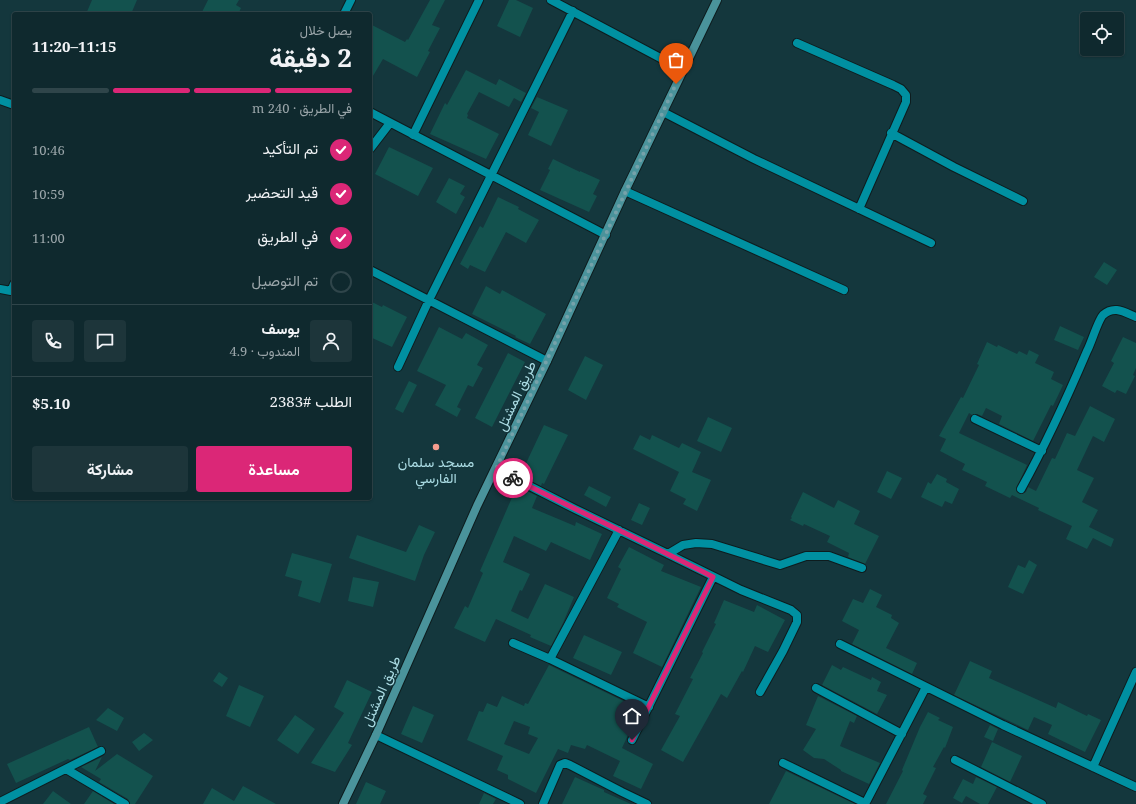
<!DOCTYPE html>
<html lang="ar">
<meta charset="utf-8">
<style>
body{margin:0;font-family:"Noto Serif",Vazirmatn,serif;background:#1d353a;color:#f1f3f6;direction:rtl;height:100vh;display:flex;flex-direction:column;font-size:15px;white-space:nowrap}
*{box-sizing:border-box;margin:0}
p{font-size:13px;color:#9ba6aa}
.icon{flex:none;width:22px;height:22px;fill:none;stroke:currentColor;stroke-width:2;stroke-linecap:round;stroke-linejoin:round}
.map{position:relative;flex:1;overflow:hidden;direction:ltr}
.details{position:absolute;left:12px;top:12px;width:360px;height:488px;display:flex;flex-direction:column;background:#0f292e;border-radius:4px;box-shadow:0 1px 3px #0004,0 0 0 1px #2f454a;direction:rtl}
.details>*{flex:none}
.tools{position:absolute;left:1080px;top:12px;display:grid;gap:8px}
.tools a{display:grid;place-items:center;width:44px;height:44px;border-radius:4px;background:#0f292e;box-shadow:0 1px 3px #0004,0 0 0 1px #2f454a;font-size:20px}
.pin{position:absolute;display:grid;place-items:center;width:34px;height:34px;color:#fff;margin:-41px -17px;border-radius:50% 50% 50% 0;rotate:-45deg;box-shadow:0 0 4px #0007}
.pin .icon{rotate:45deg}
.courier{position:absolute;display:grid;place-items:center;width:40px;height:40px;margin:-20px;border:3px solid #db2777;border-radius:50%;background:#fff;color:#222;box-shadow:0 1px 5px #0007}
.summary em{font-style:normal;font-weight:700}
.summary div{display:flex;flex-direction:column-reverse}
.summary{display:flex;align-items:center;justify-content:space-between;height:68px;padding:0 20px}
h1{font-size:26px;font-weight:700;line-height:30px}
.bar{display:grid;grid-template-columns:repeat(4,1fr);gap:6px 4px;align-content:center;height:48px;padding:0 20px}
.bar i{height:5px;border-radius:3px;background:#2f454a}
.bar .active{background:#db2777}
.bar p{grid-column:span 4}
.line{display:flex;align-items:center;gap:10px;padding:0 20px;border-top:1px solid #2f454a}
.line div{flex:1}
.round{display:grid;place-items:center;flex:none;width:42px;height:42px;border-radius:4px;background:#1d353a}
ol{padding:0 20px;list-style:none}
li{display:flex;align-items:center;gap:12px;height:44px}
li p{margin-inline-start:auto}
li .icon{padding:4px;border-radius:50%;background:#db2777;color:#fff;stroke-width:4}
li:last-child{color:#9ba6aa}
li i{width:22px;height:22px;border:2px solid #2f454a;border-radius:50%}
.button{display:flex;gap:8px;margin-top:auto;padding:8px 20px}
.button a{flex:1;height:46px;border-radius:4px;background:#db2777;color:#fff;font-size:16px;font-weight:700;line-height:46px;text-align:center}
.button a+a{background:#1d353a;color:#f1f3f6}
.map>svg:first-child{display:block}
</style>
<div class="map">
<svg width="1136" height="804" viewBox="0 0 1136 804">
<rect width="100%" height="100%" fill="#14373d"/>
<path fill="#13524e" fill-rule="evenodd" d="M92 0H137L131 14H86Z
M208 0H239L236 5 241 8 238 14H201Z
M430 0H445L432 25 440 28 428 51 430 52 417 77 383 59 370 81V24L405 42 407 39 408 40Z
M509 0H516L533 8 520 37 497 26Z
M466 70 496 85 499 79 526 93 521 102 514 98 509 107 479 92 467 114 468 115 467 118 499 134 486 159 430 134 445 103 447 105Z
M537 97 568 110 551 146 528 135 539 112 531 108Z
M389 147 433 168 418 196 375 174Z
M553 159 580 172V171L600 180 593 194 597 196 589 212 540 190 550 170 548 169Z
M449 178 465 186 460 194 465 197 456 214 436 202Z
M498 197 519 207 518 209 539 220 526 243 506 232 485 272 470 265 468 269 460 264 480 226 483 228Z
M1104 262 1117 270 1107 285 1094 277Z
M486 286 500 294 502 290 546 314 530 344 515 337 516 336 472 314Z
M370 301 382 307 383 305 407 317 392 347 370 337Z
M1060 326 1084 337 1078 350 1054 340Z
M439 327 462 339 466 333 488 345 477 365 483 368 473 387 468 385 457 407 461 409 457 417 435 405 446 385 417 371Z
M1123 337 1136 343V368L1133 375 1135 376 1126 394 1117 390 1115 393 1102 386 1114 363 1111 361Z
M987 342 997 347 998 345 1017 354 1019 351 1027 355 1029 350 1039 355 1035 363 1054 372 1051 379 1063 385 1053 406 1051 405 1033 441 999 424 1002 416 986 408 982 416 977 414 972 415 969 413 959 433 1027 465 1016 489 1017 492 1022 494 1026 492 1028 487 1036 491 1052 458 1055 459 1067 433 1075 436 1090 406 1115 419 1104 442 1093 436 1077 470 1094 478 1082 502 1098 510 1089 527 1114 539 1111 547 1093 538 1087 549 1066 539 1072 526 1038 510 1039 508 1012 495 1010 498 985 486 987 482 962 470 965 464 940 451 946 439 939 436 961 397 963 398 979 365 977 364Z
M508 353 525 362 492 427 475 418Z
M585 356 603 365 586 400 568 390Z
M409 381 417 385 403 413 395 409Z
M708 417 732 428 721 452 697 441Z
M544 425 568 435 544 484 542 483 541 486 521 476V474Z
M640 435 650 440 652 435 679 448 682 443 701 452 692 472 711 480 697 511 683 504 686 499 670 491 679 472 633 449Z
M887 471 902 478 891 499 877 492Z
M937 474 947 479 946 482 959 489 952 504 945 501 942 507 921 497 928 482 931 484Z
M517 486 537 496 532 508 575 526 576 522 602 534 590 560 553 543 551 542 546 551 514 536 503 562 530 574 522 591 520 590 511 611 528 619 545 584 574 597 563 623 551 646 530 637 531 635 496 619 485 642 454 628 465 606 468 608 483 573 480 571Z
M589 486 611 497 606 507 584 495Z
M803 492 834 508 838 500 860 511 854 524 879 536 865 564 848 557 849 553 827 542 830 536 804 524 803 526 790 520 792 518 791 517Z
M639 503 650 508 642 525 631 520Z
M419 525 435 532 424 555 415 581 349 558 357 535 406 552Z
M629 547 664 565 661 571 701 587 662 667 633 653 647 622 617 607 619 604 607 598 621 569 618 567Z
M292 553 332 564 320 603 298 596 302 581 285 576Z
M1029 560 1037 565 1023 594 1008 587 1018 565 1025 568Z
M353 577 379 582 373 607 348 601Z
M870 589 882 595 876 607 892 615 891 618 899 623 886 648 917 663 912 674 852 644 859 630 842 621 853 599 863 603Z
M724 600 754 612 757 605 785 620 768 652 755 646 743 672 742 671 727 698 721 694 683 762 661 750 680 716 675 714 693 679 690 678 703 653 702 652 716 624 714 623Z
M584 635 622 652 611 675 573 658Z
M970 661 992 671 989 678 1056 708 1058 702 1087 716 1088 714 1101 720 1085 752 1048 734 1052 725 1034 717 1028 730 954 695Z
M549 665 640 709 622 748 653 764 641 789 613 776 620 761 587 745 585 749 571 745 568 753 558 749 536 793 508 779V775L497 770 503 756 467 740 479 711 483 712 487 703 497 707 502 696 524 706 525 703 528 704ZM514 721 530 727 528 734 538 738 529 754 504 744Z
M832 665 841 670 843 667 871 680 872 677 881 682 877 691 887 695 877 714 822 685Z
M219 672 228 678 222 687 213 681Z
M347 680 372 692 348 743 352 745 335 772 311 763 344 713 334 707Z
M239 685 264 696 250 727 226 716Z
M818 696 857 716 854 723 850 721 840 746 880 763 869 784 841 771V770L824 759 814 758 803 750 816 729 806 725Z
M413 706 434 715 422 743 401 734Z
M108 708 124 718 117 731 96 720Z
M928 712 940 718 938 720 953 727 945 748 944 747 933 767 936 768 923 794 927 796 923 804H886L903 771 902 770 920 727Z
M295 715 315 729 298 754 277 740Z
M990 725 998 729 993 741 984 737Z
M89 727 98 747 70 760 68 759 16 783 7 764Z
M144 733 153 740 139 751 132 742Z
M992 742 1022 756 1010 782 981 767Z
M117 754 153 776 135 804H130L128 799 99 782 101 779 81 767 102 757 95 771Z
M786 771 855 804H769Z
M575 777 604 790V792L631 804H562Z
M976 777 997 787 988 804H980L966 796 962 803 953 798 963 779 973 784Z
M366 782 386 791 380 804H356Z
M243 786 276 804H203L212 788 234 801Z
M53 791 71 804H43Z
M93 791 114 804H84Z
M484 793 496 799 493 804H479Z"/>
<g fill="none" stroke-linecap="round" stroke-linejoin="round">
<g stroke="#0d1c1e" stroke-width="10">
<path id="street" d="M551 0 683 70
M344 14 351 0
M797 43 893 85 901 89 906 95V102L859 209
M0 100 14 105
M370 112 606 235
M663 112 754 159 931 243
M891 133 954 167 1023 201
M413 135 479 0
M370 149 390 123
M625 191 844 290
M370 270 547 361
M0 289 11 291 14 284
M398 367 429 300 573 11
M975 419 1042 451
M496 469 575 509 668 554 741 590 791 610 797 615V622L783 651 760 692
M1021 489C1046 444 1067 398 1087 351 1091 344 1098 320 1103 315 1114 305 1124 312 1136 317
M668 554 683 545 696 543 712 544 780 565 806 556H829L862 568
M513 643 550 659 619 530
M840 644 1003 725 1136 787
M550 659 649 707
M816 688 902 734
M376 735 520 804
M632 740 713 577
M955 760 1042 804
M783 763 865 803
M1093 767 1136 672
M66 769 125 804
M0 802 101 751
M543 804 560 765 565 763 570 765 622 792 647 804
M865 804 926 687"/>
</g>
<g stroke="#0d1c1e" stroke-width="10">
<path id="secondary" d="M343 804 376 735 477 506 547 361 625 191 717 0"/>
</g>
<use href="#street" stroke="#0090a1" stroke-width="8"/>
<use href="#secondary" stroke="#4a939b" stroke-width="8"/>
</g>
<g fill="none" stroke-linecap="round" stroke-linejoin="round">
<path stroke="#76a2aa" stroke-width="4" stroke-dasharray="0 7.2" d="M513 478 496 469 676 84"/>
<path stroke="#db2777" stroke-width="5" d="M513 478C580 512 647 543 713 577L632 740"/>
</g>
<circle fill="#f59d8f" stroke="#14373d" stroke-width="1.5" cx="436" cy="447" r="4"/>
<g text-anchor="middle" stroke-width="3" stroke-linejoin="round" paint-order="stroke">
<g font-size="14" fill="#abdce4" stroke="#14373d">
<text transform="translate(516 396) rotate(-65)" y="5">طريق المشتل</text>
<text transform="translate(381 691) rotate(-66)" y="5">طريق المشتل</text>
</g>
<g font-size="14" fill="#abdce4" stroke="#14373d">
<text x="436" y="467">مسجد سلمان<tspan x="436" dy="16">الفارسي</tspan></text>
</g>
</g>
</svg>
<div class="tools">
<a><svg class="icon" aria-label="locate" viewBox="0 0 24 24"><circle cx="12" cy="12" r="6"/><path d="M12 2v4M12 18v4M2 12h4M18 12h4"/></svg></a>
</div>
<div class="pin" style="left:676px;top:84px;background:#ea580c"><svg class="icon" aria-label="bag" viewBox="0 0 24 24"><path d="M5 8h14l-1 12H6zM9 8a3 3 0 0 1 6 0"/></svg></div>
<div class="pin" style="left:632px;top:740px;background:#1f2937"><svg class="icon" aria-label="home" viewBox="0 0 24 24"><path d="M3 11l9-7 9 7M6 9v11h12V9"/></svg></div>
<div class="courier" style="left:513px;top:478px"><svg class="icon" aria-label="bike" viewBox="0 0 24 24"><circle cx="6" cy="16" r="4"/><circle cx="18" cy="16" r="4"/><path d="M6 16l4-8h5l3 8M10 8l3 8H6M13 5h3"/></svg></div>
<section class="details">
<div class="summary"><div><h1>2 دقيقة</h1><p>يصل خلال</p></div><em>11:15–11:20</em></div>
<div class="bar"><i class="active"></i><i class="active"></i><i class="active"></i><i></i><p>في الطريق · 240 m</p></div>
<ol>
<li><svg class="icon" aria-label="check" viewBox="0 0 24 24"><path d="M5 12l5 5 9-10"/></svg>تم التأكيد<p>10:46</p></li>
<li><svg class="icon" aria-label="check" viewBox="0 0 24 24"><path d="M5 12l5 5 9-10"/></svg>قيد التحضير<p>10:59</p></li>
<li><svg class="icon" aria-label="check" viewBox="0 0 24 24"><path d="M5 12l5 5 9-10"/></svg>في الطريق<p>11:00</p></li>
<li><i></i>تم التوصيل</li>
</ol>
<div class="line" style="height:72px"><a class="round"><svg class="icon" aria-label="person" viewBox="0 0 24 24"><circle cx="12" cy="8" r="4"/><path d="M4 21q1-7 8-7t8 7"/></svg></a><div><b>يوسف</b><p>المندوب · 4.9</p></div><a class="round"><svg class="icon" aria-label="chat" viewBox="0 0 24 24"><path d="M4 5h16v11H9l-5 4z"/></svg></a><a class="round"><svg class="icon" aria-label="phone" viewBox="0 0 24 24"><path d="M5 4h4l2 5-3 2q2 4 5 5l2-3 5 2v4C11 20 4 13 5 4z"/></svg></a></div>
<div class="line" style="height:52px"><div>الطلب #2383</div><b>$5.10</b></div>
<div class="button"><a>مساعدة</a><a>مشاركة</a></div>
</section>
</div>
